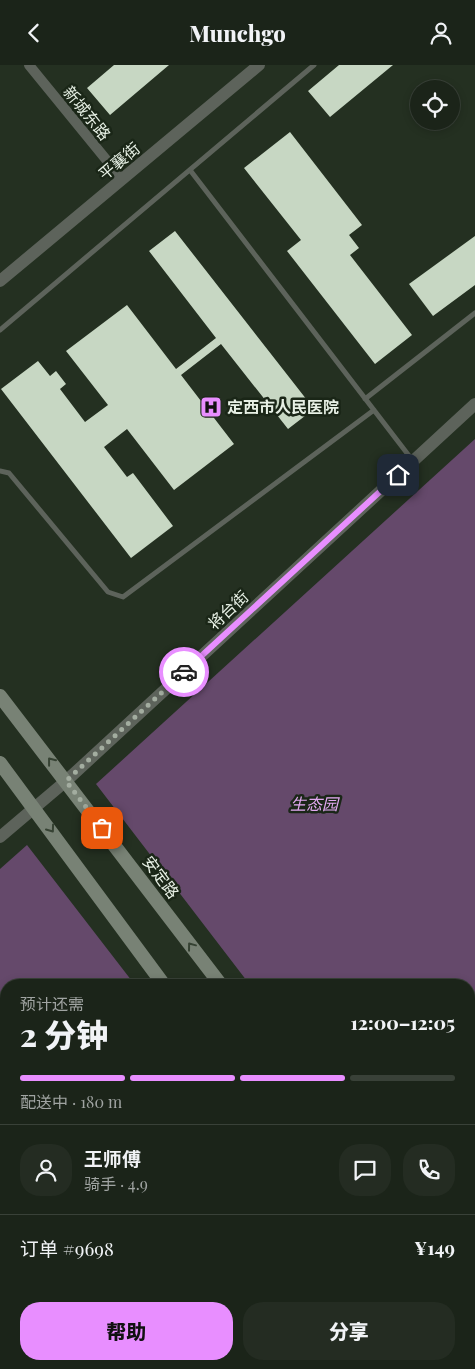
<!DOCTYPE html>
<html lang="zh">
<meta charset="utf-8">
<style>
body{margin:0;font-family:"Playfair Display","Noto Sans SC",serif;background:#242c22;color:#f1f3f6;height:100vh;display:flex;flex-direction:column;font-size:19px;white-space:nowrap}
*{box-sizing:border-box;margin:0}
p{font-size:16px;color:#a0a4a2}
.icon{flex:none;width:28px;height:28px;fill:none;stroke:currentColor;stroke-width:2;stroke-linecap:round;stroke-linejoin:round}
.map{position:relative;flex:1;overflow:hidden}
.drawer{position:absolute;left:0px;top:914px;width:475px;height:391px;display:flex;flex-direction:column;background:#1b2419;border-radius:20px 20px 0 0;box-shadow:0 2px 8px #0003,0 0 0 1px #394138}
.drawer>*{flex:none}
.buttons{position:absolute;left:410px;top:15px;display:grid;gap:10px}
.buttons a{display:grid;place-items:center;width:50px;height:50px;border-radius:50%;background:#1b2419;box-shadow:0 2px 8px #0003,0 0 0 1px #394138;font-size:25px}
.pin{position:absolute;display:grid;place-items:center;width:42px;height:42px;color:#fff;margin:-21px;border-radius:10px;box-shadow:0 2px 8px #0006}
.courier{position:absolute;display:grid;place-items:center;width:50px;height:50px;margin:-25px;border:4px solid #e88eff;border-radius:50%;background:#fff;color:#222;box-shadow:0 1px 6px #0007}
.headline em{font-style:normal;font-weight:800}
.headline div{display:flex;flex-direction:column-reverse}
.headline{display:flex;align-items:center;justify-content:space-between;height:85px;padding:0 20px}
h1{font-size:32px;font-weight:800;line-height:38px}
.bar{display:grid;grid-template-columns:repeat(4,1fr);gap:8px 5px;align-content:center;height:60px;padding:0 20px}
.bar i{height:6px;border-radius:4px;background:#394138}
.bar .active{background:#e88eff}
.bar p{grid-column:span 4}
.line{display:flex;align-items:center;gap:12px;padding:0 20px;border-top:1px solid #394138}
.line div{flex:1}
.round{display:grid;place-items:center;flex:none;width:52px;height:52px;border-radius:20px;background:#242c22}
.action{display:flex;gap:10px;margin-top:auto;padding:10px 20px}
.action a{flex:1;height:58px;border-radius:20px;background:#e88eff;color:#111;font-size:20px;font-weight:800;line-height:58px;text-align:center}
.action a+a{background:#242c22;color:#f1f3f6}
header{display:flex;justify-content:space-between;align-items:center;height:65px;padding:0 20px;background:#1b2419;font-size:22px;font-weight:800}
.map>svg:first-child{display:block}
</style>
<header><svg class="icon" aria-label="back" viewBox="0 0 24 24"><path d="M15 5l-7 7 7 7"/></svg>Munchgo<svg class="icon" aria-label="person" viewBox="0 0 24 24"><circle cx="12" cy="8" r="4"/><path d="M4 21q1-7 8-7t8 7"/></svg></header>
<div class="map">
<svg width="475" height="1304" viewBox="0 0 475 1304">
<rect width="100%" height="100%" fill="#243021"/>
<path fill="#65496b" d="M475 374V933L469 937V920H250L96 719Z
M27 780 135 920H6V1125L0 1119V804Z
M159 1299H308L315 1304H152Z"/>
<path fill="#c7d7c3" d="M114 0H169L110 50 87 23Z
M339 0H393L330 52 308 26Z
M290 67 362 160 349 170 359 183 350 190 412 270 375 299 287 186 301 175 244 103Z
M175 166 314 344 288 364 221 279 181 310 234 379 174 425 127 364 104 382 127 412 133 408 173 461 131 493 1 324 38 296 50 311 56 306 66 319 60 324 85 357 108 340 66 286 127 240 176 304 216 273 149 186Z
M475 171V220L433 251 409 219Z
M469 1096H475V1215L469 1219Z"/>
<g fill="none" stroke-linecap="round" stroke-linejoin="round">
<path stroke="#5d635b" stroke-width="5" d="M190 105 413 396
M0 265 314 0
M365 334 475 248
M0 406 9 408 108 527 123 532 374 345
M469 1280 475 1276
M344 1299 350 1304
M106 1304 111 1299
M436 1304 443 1299"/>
<path stroke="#5d635b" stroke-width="10" d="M29 0 122 114"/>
<path stroke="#5d635b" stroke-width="12" d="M0 216 259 0
M0 772 66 716 475 339
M469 978 475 974
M0 1157 6 1163
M0 1284 6 1280"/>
<path stroke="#788275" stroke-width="14" d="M0 631 221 920
M0 698 164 920"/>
</g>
<defs><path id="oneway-chevron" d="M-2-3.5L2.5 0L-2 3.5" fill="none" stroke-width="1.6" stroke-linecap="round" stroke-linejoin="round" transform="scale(1.25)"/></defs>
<g stroke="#364233">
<use href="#oneway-chevron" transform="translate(51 696) rotate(-128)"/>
<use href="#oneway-chevron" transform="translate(51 764) rotate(54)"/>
<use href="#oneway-chevron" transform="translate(191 881) rotate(-127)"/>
</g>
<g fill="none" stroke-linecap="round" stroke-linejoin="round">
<path stroke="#a3ada0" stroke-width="5" stroke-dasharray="0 9" d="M102 763 66 716 184 607"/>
<path stroke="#e88eff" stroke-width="6" d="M184 607 398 410"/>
</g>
<defs>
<g id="hospital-square" transform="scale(1.125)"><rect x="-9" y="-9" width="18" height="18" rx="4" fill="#e88eff" stroke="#1a2617"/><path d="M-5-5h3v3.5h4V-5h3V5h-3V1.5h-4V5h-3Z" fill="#111"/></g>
</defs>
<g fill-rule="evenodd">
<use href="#hospital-square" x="211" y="342"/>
</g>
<g text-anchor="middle" stroke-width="5" stroke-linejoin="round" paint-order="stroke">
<g font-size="16" fill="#e7f0e5" stroke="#1a2617">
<text transform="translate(87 48) rotate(51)" y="6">新城东路</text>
<text transform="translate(119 96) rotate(-40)" y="6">平襄街</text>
<text transform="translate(228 545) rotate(-43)" y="6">将台街</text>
<text transform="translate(161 812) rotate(53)" y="6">安定路</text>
</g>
<g font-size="16" font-weight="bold" fill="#e7f0e5" stroke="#1a2617" text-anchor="start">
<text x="227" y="348">定西市人民医院</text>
</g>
<g font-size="16" font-style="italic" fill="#e2a9f0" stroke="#1a2617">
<text x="314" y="745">生态园</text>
</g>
</g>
</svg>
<div class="buttons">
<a><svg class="icon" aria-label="locate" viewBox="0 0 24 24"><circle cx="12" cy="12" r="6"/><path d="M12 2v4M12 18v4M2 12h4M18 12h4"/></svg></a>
</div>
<div class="pin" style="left:102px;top:763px;background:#ea580c"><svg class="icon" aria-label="bag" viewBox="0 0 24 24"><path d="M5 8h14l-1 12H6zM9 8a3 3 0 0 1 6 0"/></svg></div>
<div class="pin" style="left:398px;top:410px;background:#1f2937"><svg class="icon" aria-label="home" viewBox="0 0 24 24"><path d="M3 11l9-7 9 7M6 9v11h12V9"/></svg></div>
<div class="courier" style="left:184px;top:607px"><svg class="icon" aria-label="car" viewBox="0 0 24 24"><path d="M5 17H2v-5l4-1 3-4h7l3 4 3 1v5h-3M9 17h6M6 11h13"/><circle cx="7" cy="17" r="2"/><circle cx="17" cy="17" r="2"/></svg></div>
<section class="drawer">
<div class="headline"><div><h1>2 分钟</h1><p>预计还需</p></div><em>12:00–12:05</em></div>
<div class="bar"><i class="active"></i><i class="active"></i><i class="active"></i><i></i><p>配送中 · 180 m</p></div>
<div class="line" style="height:90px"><a class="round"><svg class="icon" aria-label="person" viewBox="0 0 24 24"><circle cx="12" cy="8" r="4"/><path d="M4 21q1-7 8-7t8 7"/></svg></a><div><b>王师傅</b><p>骑手 · 4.9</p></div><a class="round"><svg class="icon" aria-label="chat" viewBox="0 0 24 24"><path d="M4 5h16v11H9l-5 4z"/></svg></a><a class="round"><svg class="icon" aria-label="phone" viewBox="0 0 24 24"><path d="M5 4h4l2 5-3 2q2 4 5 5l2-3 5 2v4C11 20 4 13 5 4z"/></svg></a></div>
<div class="line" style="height:65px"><div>订单 #9698</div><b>¥149</b></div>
<div class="action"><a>帮助</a><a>分享</a></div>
</section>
</div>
